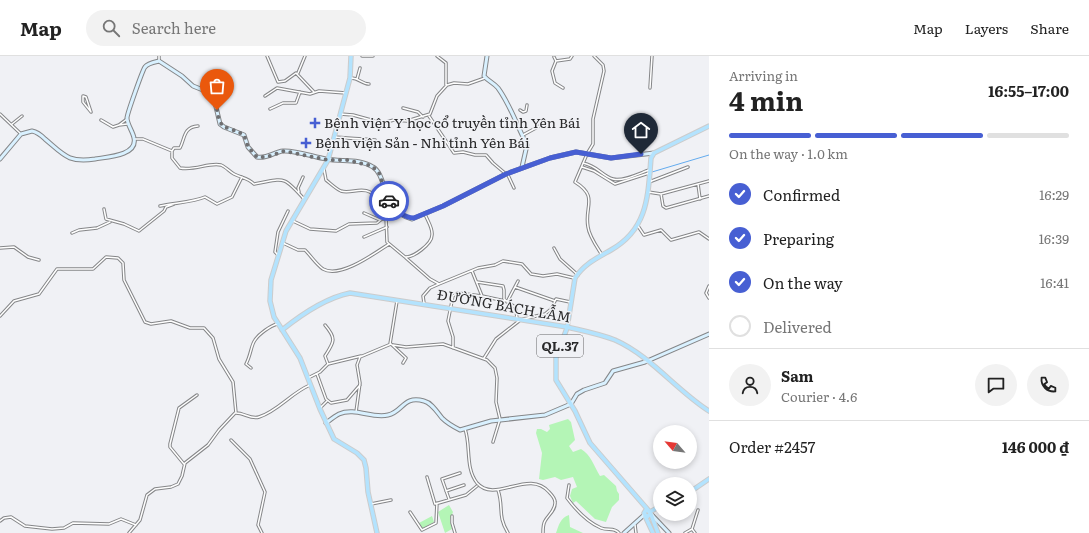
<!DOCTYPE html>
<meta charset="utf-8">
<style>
body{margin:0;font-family:Literata,serif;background:#f2f2f2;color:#222;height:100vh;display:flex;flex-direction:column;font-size:15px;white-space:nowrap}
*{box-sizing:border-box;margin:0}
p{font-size:13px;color:#767676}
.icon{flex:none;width:22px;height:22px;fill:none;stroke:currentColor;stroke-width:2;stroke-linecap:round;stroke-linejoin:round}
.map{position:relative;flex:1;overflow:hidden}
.side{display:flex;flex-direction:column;background:#fff;width:380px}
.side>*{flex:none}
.needle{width:26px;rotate:298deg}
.buttons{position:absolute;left:653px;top:369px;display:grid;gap:8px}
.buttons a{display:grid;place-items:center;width:44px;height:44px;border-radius:50%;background:#fff;box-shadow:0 2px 6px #0003;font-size:20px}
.pin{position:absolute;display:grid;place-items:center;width:34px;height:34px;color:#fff;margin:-41px -17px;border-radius:50% 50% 50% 0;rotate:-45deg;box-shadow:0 0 4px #0007}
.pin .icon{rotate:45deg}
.courier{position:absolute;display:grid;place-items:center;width:40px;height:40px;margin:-20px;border:3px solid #475fd3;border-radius:50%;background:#fff;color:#222;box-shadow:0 1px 5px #0007}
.overview em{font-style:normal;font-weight:700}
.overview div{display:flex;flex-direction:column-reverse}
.overview{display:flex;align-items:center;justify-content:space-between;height:68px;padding:0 20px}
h1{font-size:26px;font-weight:700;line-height:30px}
.bar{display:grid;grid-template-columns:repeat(4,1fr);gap:6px 4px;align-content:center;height:48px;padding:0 20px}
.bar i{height:5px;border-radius:3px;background:#e0e0e0}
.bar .active{background:#475fd3}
.bar p{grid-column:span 4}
.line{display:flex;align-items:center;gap:10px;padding:0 20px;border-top:1px solid #e0e0e0}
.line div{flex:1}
.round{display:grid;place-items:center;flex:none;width:42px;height:42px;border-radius:21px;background:#f2f2f2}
ol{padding:0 20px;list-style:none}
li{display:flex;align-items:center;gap:12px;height:44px}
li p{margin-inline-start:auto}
li .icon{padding:4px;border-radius:50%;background:#475fd3;color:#fff;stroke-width:4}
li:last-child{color:#767676}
li i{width:22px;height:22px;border:2px solid #e0e0e0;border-radius:50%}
header{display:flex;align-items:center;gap:24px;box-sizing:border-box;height:56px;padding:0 20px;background:#fff;border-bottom:1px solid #e0e0e0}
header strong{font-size:19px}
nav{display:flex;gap:22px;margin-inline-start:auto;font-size:14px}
.search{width:280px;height:36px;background:#f2f2f2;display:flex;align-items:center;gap:10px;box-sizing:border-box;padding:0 14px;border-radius:22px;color:#767676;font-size:15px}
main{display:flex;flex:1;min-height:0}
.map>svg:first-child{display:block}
</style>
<header>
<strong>Map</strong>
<div class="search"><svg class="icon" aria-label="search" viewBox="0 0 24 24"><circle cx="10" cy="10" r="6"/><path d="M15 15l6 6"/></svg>Search here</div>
<nav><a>Map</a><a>Layers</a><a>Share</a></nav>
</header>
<main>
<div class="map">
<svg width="709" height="477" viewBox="0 0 709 477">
<rect width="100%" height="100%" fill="#f0f1f5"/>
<path fill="#b4f5b6" d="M568 363 571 366 575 384 569 390 573 396 581 393C591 399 594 410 600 420L604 419 616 430 617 435 619 438V444L612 451 606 466 595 463 576 445 573 447 570 440 572 433 577 431 573 421 561 424 555 421 543 424 539 423 542 397 536 377 537 373H541L547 376 550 373 549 369Z
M449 449 453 456 450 464 452 473 445 477 438 456Z
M569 459 570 471 583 477H556C559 469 560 462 569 459Z
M432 460 434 466 422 473 419 467Z"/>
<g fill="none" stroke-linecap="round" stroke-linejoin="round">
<path stroke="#63abee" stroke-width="1" d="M652 116 709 99
M605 120 613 124H622
M635 120 642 119"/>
<g stroke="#858688" stroke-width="3.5">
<path id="street" d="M159 0V5
M267 0 278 26 285 25 296 17 314 36
M362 0H373
M437 0 446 7V29
M554 1 556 5
M298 17 305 0
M351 22C359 22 362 28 369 28
M357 23 360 12
M563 32 555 27 552 15 556 5 570 3 572 0
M650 32 652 0
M83 40 86 41 91 56 83 46Z
M265 40 277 32 310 38 319 35 346 37
M403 52 418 56 423 61
M270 53 283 47H296L300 36
M520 54 523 56 526 55 527 49
M0 58 20 77
M340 58 353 59 382 67 394 64 407 65 430 58 437 40 447 29 454 27 468 28 485 22
M429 60 454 97 463 96 475 99H486L493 107 506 118
M127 63 119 69 127 68
M101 64 113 71 119 69
M12 68 22 60
M523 79 545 67
M335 81C342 82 372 83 375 84
M134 83H143L172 95V102L180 112C195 115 209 106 221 109 226 111 230 116 234 118 242 122 248 122 254 128 284 123 282 118 304 143
M172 95 174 92H180C185 83 183 71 198 70
M587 98 575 126C599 141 584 150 588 171 589 180 597 191 602 199
M587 98 593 88V63L604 15 603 9 594 0
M583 107C598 110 602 120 613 123 623 126 640 117 649 114
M582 111 594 115 615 128 649 117
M324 113 326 124C330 127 336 133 341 135 350 138 361 131 370 136 379 142 378 153 387 159
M507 117 514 132
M649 126 688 111
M698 128 700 143
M299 136 298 132 303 121
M648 136 661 138 709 125
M661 138 663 150 666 152 709 140
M160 150C173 147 194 146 205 141L217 148 232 141 242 121
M392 150 386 161 387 186 405 201C413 202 432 188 432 179 433 172 427 164 425 158
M104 153 106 163 124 168 139 175 164 155 166 151 174 148
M364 157 380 164
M293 165 310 173 336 175 349 168 377 167 382 163H386
M638 170 644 179 661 174 671 184 699 176 709 183
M72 177 79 174 97 172 110 166
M364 181 387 171
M283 187 298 194H305C311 200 316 208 323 213 340 223 375 197 389 188
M0 192 14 191 28 201 39 204
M554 192 560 203 578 219
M278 199 275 196 278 176 288 155
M406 202 430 223 439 228
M472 215 482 240 505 245
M477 226 503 230 504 234V243L516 252 517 263
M709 230 706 237 709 242
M515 231 555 245
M507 246 518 225
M424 247 423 240 430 232 439 228 478 212 495 209 503 205 522 208 531 218 543 220 557 218 574 222
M0 260 14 245 39 238 57 213H93L106 201 118 202 123 207 124 224 145 266 151 268 171 265 190 272H204L213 282 219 303 233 326 236 357
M523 263 545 258 551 253 556 243 570 246
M390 288 397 245
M393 289 406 291 443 288 487 304 495 312 497 322 496 346 500 363 493 386
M453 292V281L448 265 453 240 457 237 482 240
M484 302 496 283 519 265
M328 308 361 300
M251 312 246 308C251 299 251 289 255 284 259 278 270 270 277 268
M317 318 326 343 331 347 347 344 360 329
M308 322 320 316 328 308 325 300C334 286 337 283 325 269
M320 352 327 345
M356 356 360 327 357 309 360 301 391 288 406 302 403 307
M465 373C471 390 465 412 477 427 495 448 529 412 549 436 552 439 555 443 555 446 556 454 548 459 545 465 543 468 543 473 543 477
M231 384 250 403 265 436 258 469 262 477
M184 408 170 391V388L179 352 197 339
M427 421 435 448 466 439 477 430
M569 429 567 442C576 454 587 466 601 472 608 475 614 471 619 477
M498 434C504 452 497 459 508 477
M446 435 464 429
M449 443 442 423 460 417
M371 448 391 444
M410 456 422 474 436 467 437 447
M452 460V467L455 477
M0 465 4 462 11 461 25 470 52 473 64 472 73 467 109 468 121 463 136 469
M635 469 636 477
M692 473 695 477
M129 477 140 464 147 439 155 433 171 431 178 428 182 420 185 407 208 389 219 374 235 357C243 356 251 364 259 361 278 355 291 337 310 329
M685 477 692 473 698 454"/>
</g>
<g stroke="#858688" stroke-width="5">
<path id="secondary" d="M487 0 484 20C488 25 494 27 498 32 511 50 517 70 527 89L522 111
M0 103 21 78 32 75C37 76 41 79 45 83 64 99 68 107 95 103 106 101 138 100 134 82 133 76 127 68 127 62 127 58 143 13 145 11 148 7 155 6 159 5L182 20 193 30 213 38 220 68 224 71 244 79 248 91 257 101C267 103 274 96 283 95 295 94 314 101 326 103 342 106 359 102 373 111 388 120 381 156 412 163L443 150 506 118 550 102 576 96 611 102 654 97
M326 367C330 364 335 360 339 358 355 351 372 363 388 359 403 356 403 339 424 345 432 347 437 356 442 362 447 367 454 371 460 374L491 365 545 359 571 348 577 338 584 334 605 327 613 315 645 306 709 278
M651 458 669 477
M624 477 644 459"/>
</g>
<g stroke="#ccc" stroke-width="5.5">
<path id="primary" d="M351 0 350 22 328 104 286 175 271 224 270 245 274 261 300 302 320 353 334 383 357 397 364 404 366 412 368 436 377 477
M282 274C302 258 325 242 350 237L567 271C584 275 600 278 615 284 651 300 676 334 709 355
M690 436 709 423
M649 455 590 387 575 355 556 324V302L567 272 575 222C584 208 597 202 611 194 648 173 648 140 651 102L654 97 709 70
M650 456 660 450
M650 458 647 461 644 457 646 454 650 456 658 477
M645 460 653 477"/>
</g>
<use href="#street" stroke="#fff" stroke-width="1.5"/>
<use href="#secondary" stroke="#d9f1ff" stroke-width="3"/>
<use href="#primary" stroke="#b3e3fe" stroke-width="3.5"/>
</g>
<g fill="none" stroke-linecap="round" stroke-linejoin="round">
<path stroke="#6f6f71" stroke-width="4" stroke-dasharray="0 7.2" d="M217 54C220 77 228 69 244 79L248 91 257 101H267L284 95 328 104H347L372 110 379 117 389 145"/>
<path stroke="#475fd3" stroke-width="5" d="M389 145C394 153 404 162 414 162L443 150 506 118 550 102 576 96 611 102 641 98"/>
</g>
<g fill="#475fd3" stroke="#f0f1f5" stroke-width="1.5">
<path d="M313 61h4v4h4v4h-4v4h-4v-4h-4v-4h4z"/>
<path d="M304 81h4v4h4v4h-4v4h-4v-4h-4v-4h4z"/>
</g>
<g text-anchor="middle" stroke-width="3" stroke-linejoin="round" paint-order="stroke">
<rect fill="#f0f1f5" stroke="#656567" stroke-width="1" x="537" y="279" width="46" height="22" rx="3"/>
<g font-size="13" font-weight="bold" fill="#29292a">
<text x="560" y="295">QL.37</text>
</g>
<g font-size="14" fill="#29292a" stroke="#f0f1f5" text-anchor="start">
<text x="324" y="72">Bệnh viện Y học cổ truyền tỉnh Yên Bái</text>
<text x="315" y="92">Bệnh viện Sản - Nhi tỉnh Yên Bái</text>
</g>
<g font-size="14" fill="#29292a" stroke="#f0f1f5">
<text transform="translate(504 250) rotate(10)" y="5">ĐƯỜNG BÁCH LẪM</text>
</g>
</g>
</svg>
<div class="buttons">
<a><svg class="needle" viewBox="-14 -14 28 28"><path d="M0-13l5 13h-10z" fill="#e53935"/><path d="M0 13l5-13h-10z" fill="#767676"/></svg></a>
<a><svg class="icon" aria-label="layers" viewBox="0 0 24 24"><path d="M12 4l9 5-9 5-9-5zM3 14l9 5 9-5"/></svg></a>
</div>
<div class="pin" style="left:217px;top:54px;background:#ea580c"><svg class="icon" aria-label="bag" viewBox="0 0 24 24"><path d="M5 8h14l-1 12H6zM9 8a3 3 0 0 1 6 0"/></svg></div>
<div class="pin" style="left:641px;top:98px;background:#1f2937"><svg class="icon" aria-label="home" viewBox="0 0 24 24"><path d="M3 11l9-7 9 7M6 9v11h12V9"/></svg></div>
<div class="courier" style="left:389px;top:145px"><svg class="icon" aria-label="car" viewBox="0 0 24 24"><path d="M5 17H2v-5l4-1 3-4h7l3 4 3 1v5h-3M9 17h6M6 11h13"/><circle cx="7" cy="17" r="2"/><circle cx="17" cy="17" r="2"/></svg></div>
</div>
<section class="side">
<div class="overview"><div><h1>4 min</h1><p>Arriving in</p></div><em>16:55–17:00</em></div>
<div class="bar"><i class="active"></i><i class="active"></i><i class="active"></i><i></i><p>On the way · 1.0 km</p></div>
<ol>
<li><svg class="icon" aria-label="check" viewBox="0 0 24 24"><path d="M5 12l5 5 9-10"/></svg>Confirmed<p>16:29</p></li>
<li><svg class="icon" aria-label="check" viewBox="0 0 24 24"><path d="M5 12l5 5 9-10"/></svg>Preparing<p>16:39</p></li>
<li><svg class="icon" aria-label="check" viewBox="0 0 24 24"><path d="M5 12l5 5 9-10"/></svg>On the way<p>16:41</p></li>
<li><i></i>Delivered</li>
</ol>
<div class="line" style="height:72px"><a class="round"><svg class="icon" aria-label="person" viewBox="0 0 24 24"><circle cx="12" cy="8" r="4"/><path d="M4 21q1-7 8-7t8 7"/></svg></a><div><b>Sam</b><p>Courier · 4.6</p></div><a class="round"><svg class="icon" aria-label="chat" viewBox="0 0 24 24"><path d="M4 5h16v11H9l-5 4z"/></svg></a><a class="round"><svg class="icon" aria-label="phone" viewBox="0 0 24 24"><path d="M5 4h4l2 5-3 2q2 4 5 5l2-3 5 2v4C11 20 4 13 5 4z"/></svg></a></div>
<div class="line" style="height:52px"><div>Order #2457</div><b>146 000 ₫</b></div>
</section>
</main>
